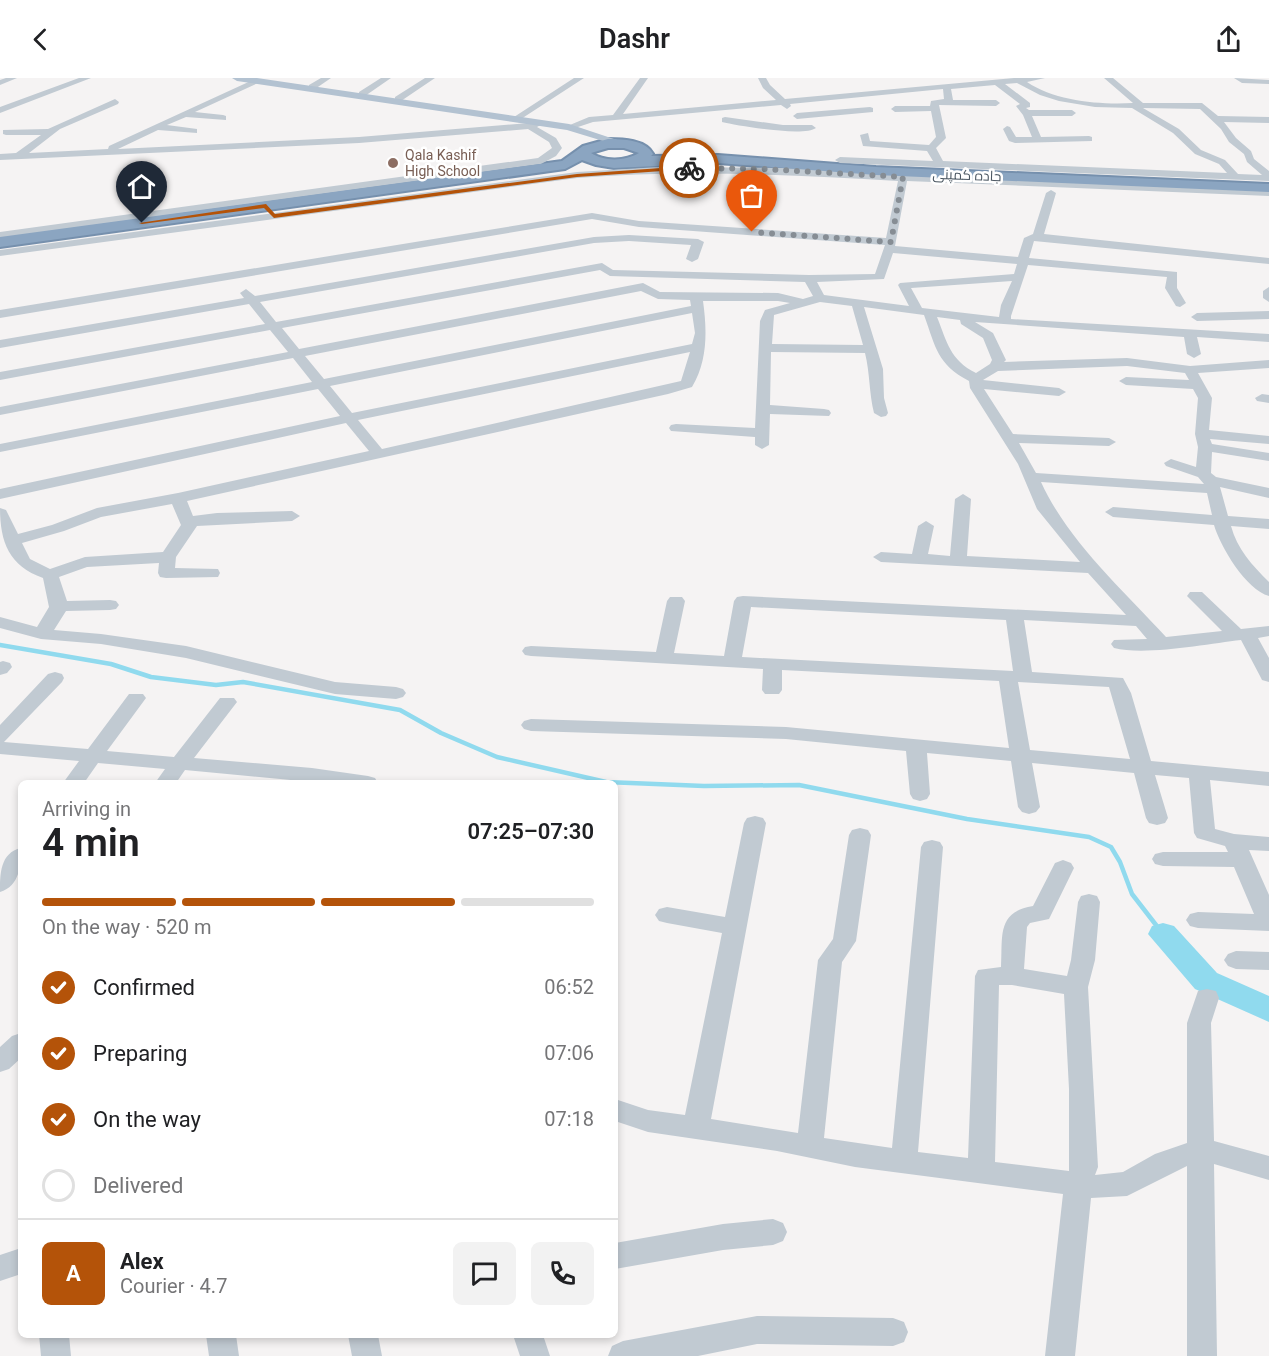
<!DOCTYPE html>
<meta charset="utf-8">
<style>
body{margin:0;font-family:Roboto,Cairo,sans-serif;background:#f2f2f2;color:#202124;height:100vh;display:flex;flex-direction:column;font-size:22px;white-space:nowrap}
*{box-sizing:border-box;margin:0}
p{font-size:20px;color:#757577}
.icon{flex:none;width:33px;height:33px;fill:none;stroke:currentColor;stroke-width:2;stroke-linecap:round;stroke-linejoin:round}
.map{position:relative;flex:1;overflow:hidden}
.sheet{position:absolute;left:18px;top:702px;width:600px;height:558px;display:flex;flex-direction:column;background:#fff;border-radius:9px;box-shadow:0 3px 9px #0003}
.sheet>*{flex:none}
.pin{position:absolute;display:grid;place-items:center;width:51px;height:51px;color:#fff;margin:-62px -26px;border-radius:50% 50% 50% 0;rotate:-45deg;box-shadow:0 0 6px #0007}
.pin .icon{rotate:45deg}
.courier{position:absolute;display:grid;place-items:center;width:60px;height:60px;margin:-30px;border:4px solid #b45309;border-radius:50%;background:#fff;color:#222;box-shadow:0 2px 8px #0007}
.headline em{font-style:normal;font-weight:600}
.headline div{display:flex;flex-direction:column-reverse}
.headline{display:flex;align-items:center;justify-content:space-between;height:102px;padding:0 24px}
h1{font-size:39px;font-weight:600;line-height:45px}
.bar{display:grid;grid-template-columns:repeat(4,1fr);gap:9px 6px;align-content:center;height:72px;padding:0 24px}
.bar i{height:8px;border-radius:4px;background:#e0e0e0}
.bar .active{background:#b45309}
.bar p{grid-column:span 4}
.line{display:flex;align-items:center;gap:15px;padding:0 24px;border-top:2px solid #e0e0e0}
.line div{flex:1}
.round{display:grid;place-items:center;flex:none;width:63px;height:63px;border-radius:9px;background:#f2f2f2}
ol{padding:0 24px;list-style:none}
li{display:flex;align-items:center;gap:18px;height:66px}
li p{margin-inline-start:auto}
li .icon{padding:6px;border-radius:50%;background:#b45309;color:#fff;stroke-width:4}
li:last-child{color:#757577}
li i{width:33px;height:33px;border:3px solid #e0e0e0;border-radius:50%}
header{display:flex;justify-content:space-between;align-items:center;height:78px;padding:0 24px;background:#fff;font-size:27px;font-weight:600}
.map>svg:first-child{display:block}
</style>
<header><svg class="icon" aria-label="back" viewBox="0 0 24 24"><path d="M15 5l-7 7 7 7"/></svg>Dashr<svg class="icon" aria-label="share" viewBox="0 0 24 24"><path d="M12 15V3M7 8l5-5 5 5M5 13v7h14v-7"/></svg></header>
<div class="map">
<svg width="1269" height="1278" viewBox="0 0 1269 1278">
<rect width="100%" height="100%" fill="#f5f3f3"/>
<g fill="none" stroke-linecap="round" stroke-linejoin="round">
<path stroke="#90daee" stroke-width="4.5" d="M0 567 111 586 151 599 216 607 243 604 400 632 441 655 497 679 606 704 704 708 799 707 967 741 1089 759 1111 769 1120 784 1132 816 1163 856"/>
<path fill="#90daee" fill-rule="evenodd" d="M1163 845 1174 848 1217 895 1269 918V944L1195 911 1148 856 1152 848Z"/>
<g stroke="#7690ad" stroke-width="4">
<path id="highway" d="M608 61C623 61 646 62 653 76L651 78 718 77 876 89 1269 106V114L876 97 718 85 614 90 596 87 582 82 565 91 0 169V159L562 83 583 68ZM608 70H624L639 75C625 83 605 84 591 75Z"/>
</g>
<path fill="#c1cad2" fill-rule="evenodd" d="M6 0H17L0 7V2Z
M79 0H91L0 35V29Z
M321 0H331L315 11H309V7Z
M381 0H391L365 18H359V14Z
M425 0H435L401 23H395V19Z
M574 0H584L521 41 514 39Z
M640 0H648L623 36 776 22 763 10 758 0H766L770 7 785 21 1014 0H1045L1027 4C1055 23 1100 27 1133 25L1104 0H1113L1143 25H1202L1218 38 1269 39V45L1224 44 1236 60 1251 73 1254 81 1269 93V103L840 85 835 82 840 79 933 83 927 73 863 68 860 57 868 55 870 63 929 67 936 59 931 33 895 34 891 31 895 28H930L931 23 944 21 943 11 790 26 791 28 787 31 781 27 593 44 569 52 565 49 589 39 613 37ZM1017 5 1040 17 1059 23 1095 29 1132 30 1173 55 1195 76 1219 86 1227 95 943 83 936 70 946 60 939 27 996 28 1000 25 996 22H953L951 11 995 7 1020 26 1016 28 1023 37 1032 59H1016L1010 49 1007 48 1003 51 1009 63 1015 65 1092 63V59L1089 58 1041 59 1032 38H1072L1076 35 1072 32H1029L1026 30 1030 29V25L1005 6ZM1143 30 1200 31 1221 51 1229 64 1244 76 1247 84 1262 97 1238 96 1225 82 1201 72 1179 51Z
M1234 0 1269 2V6L1242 5Z
M255 1 259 3 258 5 195 34 223 37 226 38V42L186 39 167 47 197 51V55L158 52 118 71 359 59 529 45 540 42 544 45 537 49 556 60 562 70 556 78 541 86 0 160V154L538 80 552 70 549 64 528 51 359 65 0 82V76L16 75 41 57H6L3 56V52L48 51 115 21 119 24 118 26 60 51 29 75 108 71 109 68Z
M870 29 873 30V34L797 41 793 38 797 35Z
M725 39 783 47H812L816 50C804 59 739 48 722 44V40Z
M660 89 782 90 1269 112V118L907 103 895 168 1018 179 1024 160 1033 156 1046 115 1051 112 1056 115 1044 156 1269 180V186L1034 163 1029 180 1177 194V210L1186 225 1180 229 1176 228 1165 210 1167 199 1028 187 1011 238V241L1269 256V264L1197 259 1201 276 1194 280 1187 276 1184 259 975 244 993 255 1006 282 1004 284 1127 280 1190 288 1269 282V290L1198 295 1212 320 1209 352 1269 358V366L1210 361 1212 366 1269 375V383L1212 374 1211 395 1216 399 1269 410V420L1220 409 1228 438 1269 441V451L1231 448C1237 471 1252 487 1269 504V518C1246 512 1220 468 1214 447L1113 439 1105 434 1113 429 1212 437 1207 415 1041 404C1068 463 1122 511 1166 559L1222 553 1187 518 1190 514H1202L1241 551 1269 548V558L1258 560 1269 580V604L1262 602 1260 598 1241 562C1207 566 1145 578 1114 570L1111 566 1114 562 1147 561 1136 548 1024 542 1032 594 1123 600 1131 615 1151 683 1269 694V708L1210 702 1215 751 1234 756 1269 759V773L1249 772 1269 817V853L1198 850 1190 848 1186 842 1190 836 1198 834 1254 836 1234 789 1163 788 1155 786 1152 781 1155 776 1163 774H1228L1225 768 1197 760 1194 755 1189 700 1155 697 1168 740 1165 745 1157 747 1149 745 1146 740 1134 695 1032 685 1040 729 1036 734 1029 736 1022 734 1018 729 1011 683 927 675 930 716 927 721 920 723 913 721 910 716 906 673 786 661 531 653 524 651 521 647 524 643 531 641 786 649 1009 670 999 603 782 592V612L779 616H765L762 612 763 591 531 578 525 577 522 573 525 569 531 568 656 574 667 523 670 519H682L685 523 674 575 724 578 734 523 737 519 743 518 1126 537 1088 495 881 484 873 479 881 474 912 476 918 448 926 443 934 448 928 476 950 478 955 421 963 416 971 421 967 478 1080 484 1037 431 1018 386 970 310 969 303C937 286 936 270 924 237L864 229 883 291 884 320 888 335 886 338 881 339 874 335C869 315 870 295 865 275L771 274 770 327 824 331 829 332 831 335 829 338 770 336 769 367 762 371 755 367V359L671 353 669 350 671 347 676 346 755 350 760 243 765 232 790 225 778 223H703C707 252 708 282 692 309L668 316 187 423 193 438 217 435 292 433 300 438 292 443 197 448 176 479 175 490 218 491 220 495 218 499 166 500 160 499 158 495 159 485 87 489 59 499 67 523 110 522 116 523 119 527 116 531 110 532 66 533 54 552 101 556 186 568 335 604 396 609 403 611 406 615 403 619 396 621 335 616 186 580 101 566 41 561 0 550V539L37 549 49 529 43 500C9 488 0 464 0 430L6 432 18 456 52 447 97 430 178 415 369 373 346 345 0 421V411L340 338 318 311 0 374V366L312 304 293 280 0 337V329L288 274 270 252 0 302V294L265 246 249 226 0 270V262L244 220 240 215 246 211 255 218 594 159 629 157 698 161 704 164 698 181 692 184 686 181 691 167 629 163 594 165 260 224 276 244 602 185 613 192 809 197 875 196 885 167 639 149 592 141 0 240V232L592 135 639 143 886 160 898 103C790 97 684 91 577 100L0 178V172L577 94ZM893 175 1017 186 1014 196 900 205 898 207 909 228 824 217 817 204 884 201ZM600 192 610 198 805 204 813 218 803 221 778 215 660 214 643 205 299 271 282 250ZM1012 203 1001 227 999 239 922 230 911 210ZM641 213 658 221 690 222 691 228 324 301 305 278ZM820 224 852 228 863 267 772 266 774 237ZM692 235 695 255 692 266 352 335 330 308ZM937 239 960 242 961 246 983 260 992 282 990 286 976 295C950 282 947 264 937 239ZM690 274 681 303 382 371 358 342ZM1127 288 1185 295 1189 302 1126 299 1119 303 1126 307 1193 311 1198 320 1195 356 1198 369 1196 389 1171 381 1164 385 1166 388 1198 399 1204 406 1036 395 1019 365 1109 368 1116 364 1109 360 1013 356 984 311 1059 318 1066 314 1059 310 983 302 998 293ZM172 426 181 447 163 474 85 479 50 491 30 481 22 465 64 453 101 439ZM751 529 1006 542 1013 593 742 579ZM1018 604 1109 609 1130 681 1030 672Z
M1269 209V224L1263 220V213Z
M1269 233V241L1197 243 1191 239 1197 235Z
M1262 316 1269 317V325L1257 323 1255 320Z
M3 583 10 585 12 589 7 595 0 597V584Z
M55 594 62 596 64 600 62 604 4 664 88 671 129 616H143L146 620 107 673 174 679 220 620H234L237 624 194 680 312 690 368 698 375 700 378 705H322L185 692 176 705H155L165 691 98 685 84 705H63L79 683 0 676V647L48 596Z
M755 738 763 740 766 745 711 1041 798 1055 818 882 833 861 849 757 852 752 860 750 868 752 871 757 856 863 842 884 824 1060 892 1070 921 769 924 764 932 762 940 764 943 769 918 1074 968 1080 975 898 978 892 1001 889C1003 859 996 834 1033 828L1055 785 1063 782 1071 785 1074 790 1049 841 1030 845 1027 849 1024 891 1067 898 1071 882 1078 824 1081 818 1089 816 1097 818 1100 824 1095 882 1088 909 1098 1089 1095 1097 1123 1094 1155 1076 1187 1065V945L1198 913 1207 911 1216 913 1219 920 1211 945 1214 1063 1269 1078V1102L1214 1086 1217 1278H1187V1088L1127 1118 1091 1120 1075 1278H1045L1063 1116 855 1089 777 1073 648 1054 615 1043V1021L648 1032 685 1037 722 855 667 845 659 843 655 837 659 831 667 829 725 839 744 745 747 740ZM999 907H1012L1064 916 1069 1011V1093L995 1084Z
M21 770C21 787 20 808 0 814 0 796 0 775 21 770Z
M1236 873 1269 874V892L1236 891 1228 888 1224 882 1228 876Z
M21 955V980L9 991 0 994V969L12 958Z
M773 1141 783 1145 787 1154 783 1163 773 1167 723 1172 615 1191V1165L723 1146Z
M21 1170V1196L0 1203V1177Z
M757 1238 893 1240 904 1244 908 1254 904 1264 893 1268 757 1266 698 1278H608L612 1268 623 1263Z
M39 1257H69L71 1278H41Z
M206 1257H236L239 1278H209Z
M348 1257H378L382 1278H352Z
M513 1257H543L550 1278H520Z"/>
<path fill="#b3c2d1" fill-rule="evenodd" d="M232 0H257L569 46 632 67 626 70 567 52 237 3Z"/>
<use href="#highway" fill="#8ba5c1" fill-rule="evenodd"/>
</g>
<path fill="#b45309" d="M689 88 691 91 577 99 274 140 264 130 142 146 139 145 266 126 275 136 577 96Z"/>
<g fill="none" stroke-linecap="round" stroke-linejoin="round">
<path stroke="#868d94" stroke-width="6" stroke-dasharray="0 10.8" d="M689 90 763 91 903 99 891 164 752 154"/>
</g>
<circle fill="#8d6e63" stroke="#fff" stroke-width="2" cx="393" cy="85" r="6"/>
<g text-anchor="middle" stroke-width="5" stroke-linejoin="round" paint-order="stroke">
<g font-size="14" fill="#785e54" stroke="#fff" text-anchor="start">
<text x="405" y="82">Qala Kashif<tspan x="405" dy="16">High School</tspan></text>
</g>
<g font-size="14" fill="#4a5661" stroke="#fff">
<text transform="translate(967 97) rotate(2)" y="5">جاده کمپنی</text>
</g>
</g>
</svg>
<div class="pin" style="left:752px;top:154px;background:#ea580c"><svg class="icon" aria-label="bag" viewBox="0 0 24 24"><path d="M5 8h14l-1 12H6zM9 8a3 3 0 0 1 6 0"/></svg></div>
<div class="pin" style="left:142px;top:145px;background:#1f2937"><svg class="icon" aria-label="home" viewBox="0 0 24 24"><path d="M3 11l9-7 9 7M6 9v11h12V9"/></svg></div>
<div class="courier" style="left:689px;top:90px"><svg class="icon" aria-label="bike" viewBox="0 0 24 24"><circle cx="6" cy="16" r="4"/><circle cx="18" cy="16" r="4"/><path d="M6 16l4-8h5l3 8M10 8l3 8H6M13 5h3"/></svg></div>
<section class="sheet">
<div class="headline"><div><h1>4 min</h1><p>Arriving in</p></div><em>07:25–07:30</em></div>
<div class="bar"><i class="active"></i><i class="active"></i><i class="active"></i><i></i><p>On the way · 520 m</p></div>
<ol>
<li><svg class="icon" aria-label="check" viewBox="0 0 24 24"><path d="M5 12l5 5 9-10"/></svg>Confirmed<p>06:52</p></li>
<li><svg class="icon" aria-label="check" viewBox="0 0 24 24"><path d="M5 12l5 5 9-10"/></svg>Preparing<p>07:06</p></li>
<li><svg class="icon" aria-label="check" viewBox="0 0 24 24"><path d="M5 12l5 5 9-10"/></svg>On the way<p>07:18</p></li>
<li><i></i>Delivered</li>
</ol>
<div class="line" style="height:108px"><b class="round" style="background:#b45309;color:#fff">A</b><div><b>Alex</b><p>Courier · 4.7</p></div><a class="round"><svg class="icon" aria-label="chat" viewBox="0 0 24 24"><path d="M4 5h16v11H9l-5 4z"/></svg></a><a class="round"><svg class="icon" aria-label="phone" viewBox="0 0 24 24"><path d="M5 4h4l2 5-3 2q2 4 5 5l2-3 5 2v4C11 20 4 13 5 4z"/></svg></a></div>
</section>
</div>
